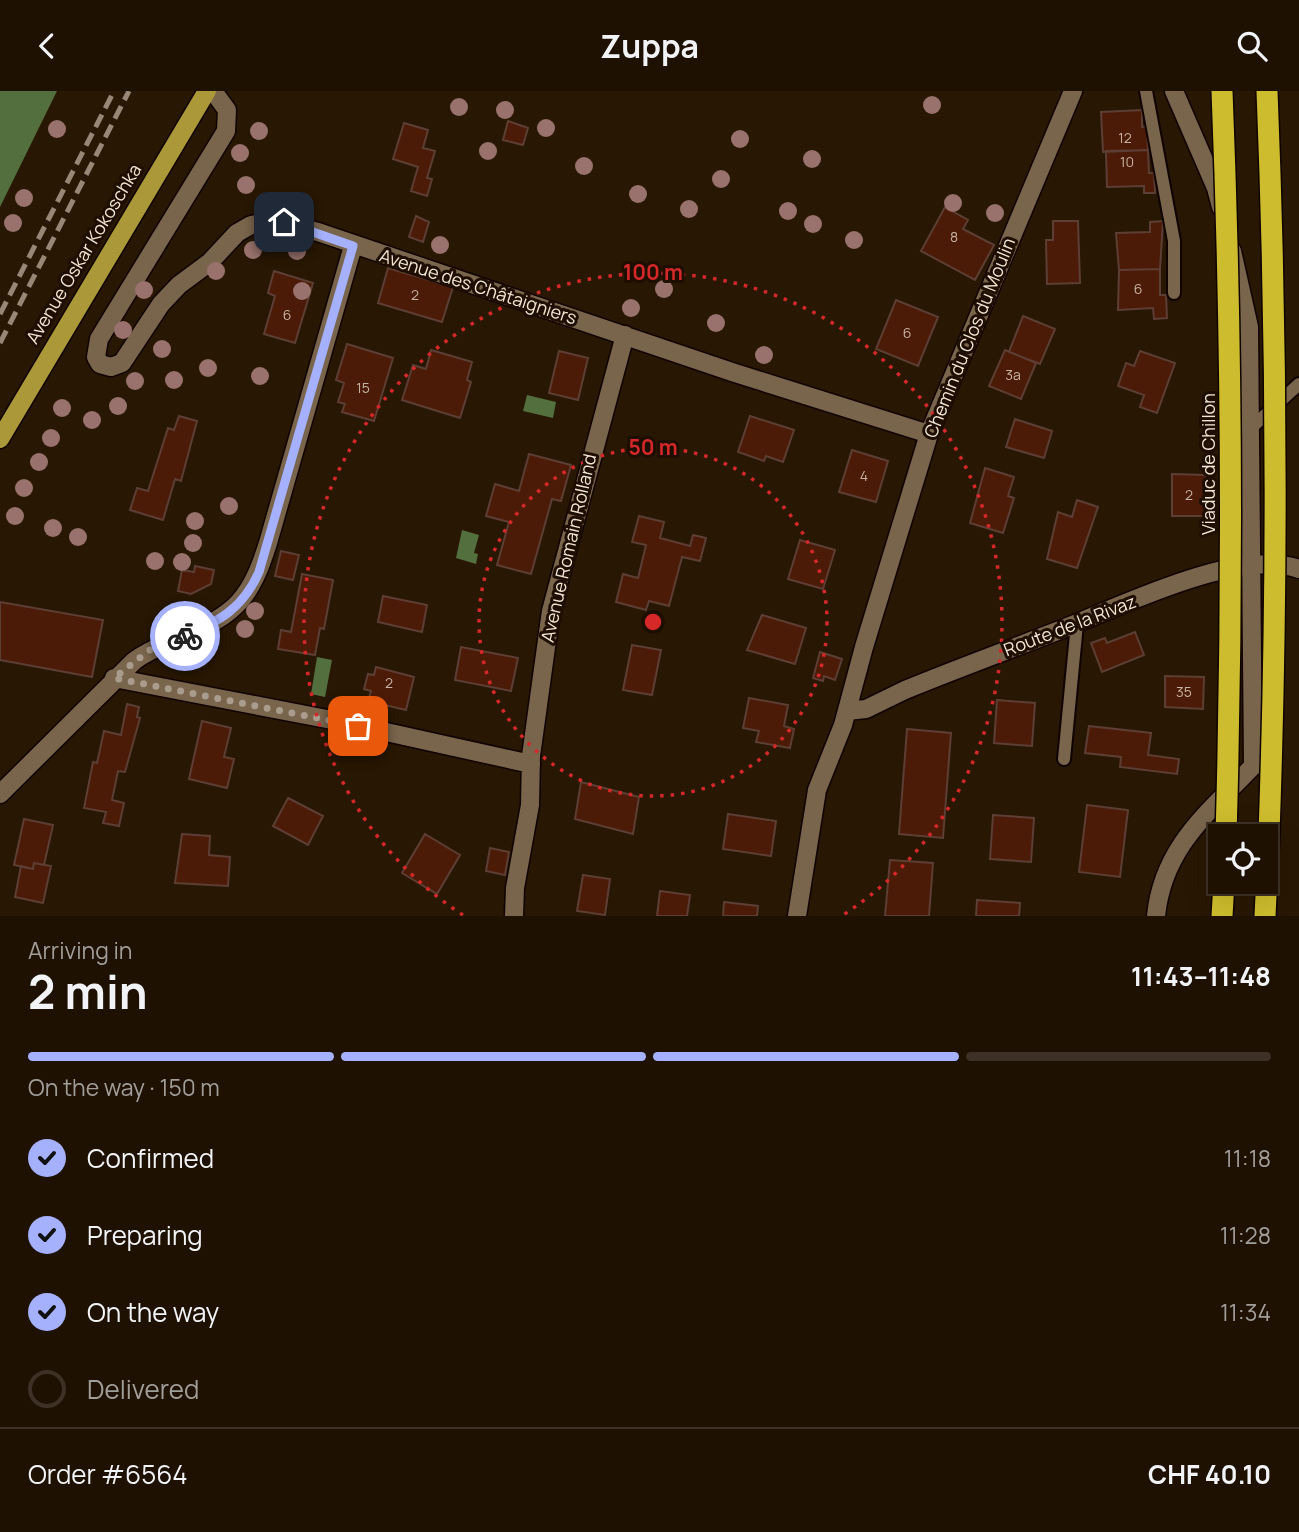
<!DOCTYPE html>
<meta charset="utf-8">
<style>
body{margin:0;font-family:Manrope,sans-serif;background:#2b1f11;color:#f1f3f6;height:100vh;display:flex;flex-direction:column;font-size:26px;white-space:nowrap}
*{box-sizing:border-box;margin:0}
p{font-size:23px;color:#a19d99}
.icon{flex:none;width:38px;height:38px;fill:none;stroke:currentColor;stroke-width:2;stroke-linecap:round;stroke-linejoin:round}
.map{position:relative;height:825px;overflow:hidden}
.drawer{display:flex;flex-direction:column;background:#1e1102;flex:1}
.drawer>*{flex:none}
.tools{position:absolute;left:1208px;top:733px;display:grid;gap:14px}
.tools a{display:grid;place-items:center;width:70px;height:70px;border-radius:0px;background:#1e1102;box-shadow:0 7px 28px #0002,0 0 0 2px #3c3124;font-size:35px}
.pin{position:absolute;display:grid;place-items:center;width:60px;height:60px;color:#fff;margin:-30px;border-radius:14px;box-shadow:0 4px 10px #0006}
.courier{position:absolute;display:grid;place-items:center;width:70px;height:70px;margin:-35px;border:5px solid #a5b1fc;border-radius:50%;background:#fff;color:#222;box-shadow:0 2px 9px #0007}
.headline em{font-style:normal;font-weight:700}
.headline div{display:flex;flex-direction:column-reverse}
.headline{display:flex;align-items:center;justify-content:space-between;height:119px;padding:0 28px}
h1{font-size:46px;font-weight:700;line-height:52px}
.bar{display:grid;grid-template-columns:repeat(4,1fr);gap:10px 7px;align-content:center;height:84px;padding:0 28px}
.bar i{height:9px;border-radius:5px;background:#3c3124}
.bar .active{background:#a5b1fc}
.bar p{grid-column:span 4}
.line{display:flex;align-items:center;gap:18px;padding:0 28px;border-top:2px solid #3c3124}
.line div{flex:1}
ol{padding:0 28px;list-style:none}
li{display:flex;align-items:center;gap:21px;height:77px}
li p{margin-inline-start:auto}
li .icon{padding:7px;border-radius:50%;background:#a5b1fc;color:#111;stroke-width:4}
li:last-child{color:#a19d99}
li i{width:38px;height:38px;border:4px solid #3c3124;border-radius:50%}
header{display:flex;justify-content:space-between;align-items:center;height:91px;padding:0 28px;background:#1e1102;font-size:32px;font-weight:700}
.map>svg:first-child{display:block}
</style>
<header><svg class="icon" aria-label="back" viewBox="0 0 24 24"><path d="M15 5l-7 7 7 7"/></svg>Zuppa<svg class="icon" aria-label="search" viewBox="0 0 24 24"><circle cx="10" cy="10" r="6"/><path d="M15 15l6 6"/></svg></header>
<div class="map">
<svg width="1299" height="825" viewBox="0 0 1299 825">
<rect width="100%" height="100%" fill="#281702"/>
<path fill="#536f3e" d="M0 0H57L0 116Z
M527 304 556 311 553 327 523 320Z
M462 439 479 444 474 462 478 463 476 473 456 467Z
M317 566 332 569 325 606 311 603Z"/>
<path fill="#4c1b07" stroke="#5c3e34" stroke-width="2" d="M1142 19V36L1147 35 1148 59 1103 61 1101 21Z
M508 30 528 37 523 54 503 49Z
M404 32 428 39 423 57 435 60 427 87 432 88 427 105 411 100 418 76 393 68Z
M1148 59 1149 82H1154L1155 102H1144V95L1107 96 1106 60Z
M945 116 968 129 963 138 994 154 975 189 921 160Z
M416 125 429 131 423 151 409 146Z
M1053 130H1078L1080 192 1047 193 1046 149H1053Z
M1163 130 1160 178 1119 179 1116 142 1150 141V131Z
M388 177 453 196 442 231 378 212Z
M1160 178V204H1166L1167 227 1154 228 1153 217 1118 219 1119 179Z
M274 180 313 192 295 252 264 243 275 205 268 202Z
M896 209 938 226 918 275 876 258Z
M1023 225 1055 238 1040 273 1009 261Z
M347 253 393 267 374 330 342 321 345 313 338 311 344 292 336 289Z
M431 259 472 271 467 289 471 291 460 327 402 309 413 274 426 278Z
M1005 259 1036 272 1021 308 989 295Z
M559 260 588 267 578 309 549 302Z
M1140 260 1175 272 1157 322 1140 316 1144 304 1118 295 1126 272 1134 275Z
M179 325 197 330 181 390 175 388 163 429 130 419 137 397 148 400 168 337 174 339Z
M750 325 794 339 783 371 766 365 764 370 738 361Z
M1015 328 1052 340 1044 367 1006 356Z
M852 359 888 370 876 411 839 401Z
M529 363 571 374 561 410 552 408 531 483 497 474 509 431 486 425 495 393 519 400Z
M985 377 1014 386 1008 405 1014 407 1003 442 970 432Z
M1172 383 1206 384 1205 425H1172Z
M1077 409 1098 416 1077 477 1047 468 1058 421 1072 426Z
M639 425 664 431 660 447 690 455 693 444 706 447 700 470 682 466 669 515 649 510 646 519 616 511 623 483 638 487 646 454 632 451Z
M800 449 835 459 823 498 788 488Z
M281 460 299 464 293 489 275 485Z
M195 475 214 479 211 493 191 503 178 500 182 479 194 481Z
M302 483 333 489 324 538 320 537 315 564 278 558 281 539 291 541Z
M383 505 427 514 422 541 378 531Z
M0 511 103 529 92 586 0 569Z
M762 524 806 537 795 573 747 559Z
M1135 541 1144 564 1102 581 1091 552 1105 547 1107 552Z
M632 554 661 559 652 604 623 599Z
M461 556 518 567 511 600 455 589Z
M820 561 842 568 835 589 824 585 823 590 813 587Z
M376 576 414 586 406 619 368 610 371 600 364 598 368 583 374 584Z
M1165 585 1204 586 1203 618 1165 616Z
M749 607 788 614 784 635 794 638 790 657 756 651 759 640 743 637Z
M997 609 1035 612 1032 655 994 652Z
M127 613 139 616 137 626 140 627 125 681 118 680 112 709 124 712 119 735 103 732 106 721 84 717 93 671 97 672 104 640 121 644Z
M202 630 231 637 224 666 234 668 227 697 189 688Z
M1089 635 1151 642 1148 664 1179 668 1177 683 1120 676 1121 666 1085 662Z
M907 638 951 642 943 747 899 743Z
M581 691 639 706 633 743 575 728Z
M288 707 323 725 308 754 273 735Z
M1087 714 1128 719 1120 786 1079 781Z
M728 723 776 730 771 765 723 758Z
M993 724 1034 727 1031 771 990 768Z
M24 728 53 734 44 774 34 772 33 778 14 774Z
M182 743 210 745 209 764 230 766 228 795 175 792Z
M425 743 460 764 437 803 402 782Z
M490 757 509 761 505 784 486 780Z
M890 769 933 772 929 825H885Z
M34 772 51 775 43 812 15 806 21 775 33 778Z
M583 784 610 788 605 824 577 820Z
M660 800 690 804 687 825H657Z
M977 809 1020 812 1019 825H976Z
M724 811 758 815 757 825H723Z"/>
<g fill="none" stroke-linecap="round" stroke-linejoin="round">
<g stroke="#100300" stroke-width="16">
<path id="service" d="M1146 0 1174 150V202
M1251 337 1299 293
M1064 668 1077 533"/>
</g>
<g stroke="#100300" stroke-width="21">
<path id="minor" d="M213 0 227 19 226 40 99 248 96 266 100 273 111 276 122 272 161 213 179 194 210 171 237 142 251 134 274 130 318 141 732 281 929 343
M1174 0 1216 97 1221 116
M114 587 332 629 531 673
M847 620 866 618 905 599C956 578 1008 559 1060 539 1119 516 1238 456 1299 478
M0 703 134 570C150 558 166 553 184 545 237 523 251 506 268 452L353 155
M514 825 515 797 530 714 531 665 551 520 625 244
M797 825 817 699 843 634 864 556 929 343 1073 0
M1156 825C1163 756 1208 722 1253 675L1249 236 1232 160"/>
</g>
<g stroke="#100300" stroke-width="21">
<path id="primary" d="M0 348 207 0"/>
</g>
<g stroke="#100300" stroke-width="24">
<path id="motorway" d="M1222 825 1224 791
M1265 825 1269 742"/>
</g>
<use href="#service" stroke="#79644c" stroke-width="12"/>
<use href="#minor" stroke="#79644c" stroke-width="18"/>
<use href="#primary" stroke="#ab9939" stroke-width="18"/>
<use href="#motorway" stroke="#cdbc2d" stroke-width="21"/>
<path stroke="#968776" stroke-width="5" stroke-dasharray="14 7" stroke-linecap="butt" d="M0 223 114 0
M0 252 129 0"/>
<g stroke="#100300" stroke-width="24" stroke-linecap="butt">
<path id="motorway-bridge" d="M1222 0C1232 249 1233 497 1226 746
M1267 0C1277 248 1278 495 1269 742"/>
</g>
<use href="#motorway-bridge" stroke="#cdbc2d" stroke-width="21"/>
</g>
<g fill="#99726d">
<circle cx="932" cy="14" r="9"/>
<circle cx="459" cy="16" r="9"/>
<circle cx="505" cy="19" r="9"/>
<circle cx="546" cy="37" r="9"/>
<circle cx="57" cy="38" r="9"/>
<circle cx="259" cy="40" r="9"/>
<circle cx="740" cy="48" r="9"/>
<circle cx="488" cy="60" r="9"/>
<circle cx="240" cy="62" r="9"/>
<circle cx="812" cy="68" r="9"/>
<circle cx="584" cy="75" r="9"/>
<circle cx="721" cy="88" r="9"/>
<circle cx="246" cy="94" r="9"/>
<circle cx="638" cy="103" r="9"/>
<circle cx="24" cy="107" r="9"/>
<circle cx="953" cy="112" r="9"/>
<circle cx="689" cy="118" r="9"/>
<circle cx="788" cy="120" r="9"/>
<circle cx="995" cy="122" r="9"/>
<circle cx="13" cy="132" r="9"/>
<circle cx="813" cy="133" r="9"/>
<circle cx="854" cy="149" r="9"/>
<circle cx="440" cy="154" r="9"/>
<circle cx="253" cy="159" r="9"/>
<circle cx="297" cy="160" r="9"/>
<circle cx="216" cy="180" r="9"/>
<circle cx="664" cy="198" r="9"/>
<circle cx="144" cy="199" r="9"/>
<circle cx="302" cy="200" r="9"/>
<circle cx="631" cy="217" r="9"/>
<circle cx="716" cy="232" r="9"/>
<circle cx="123" cy="239" r="9"/>
<circle cx="162" cy="258" r="9"/>
<circle cx="764" cy="264" r="9"/>
<circle cx="208" cy="277" r="9"/>
<circle cx="260" cy="285" r="9"/>
<circle cx="174" cy="289" r="9"/>
<circle cx="135" cy="290" r="9"/>
<circle cx="118" cy="315" r="9"/>
<circle cx="62" cy="317" r="9"/>
<circle cx="92" cy="329" r="9"/>
<circle cx="51" cy="347" r="9"/>
<circle cx="39" cy="371" r="9"/>
<circle cx="24" cy="397" r="9"/>
<circle cx="229" cy="415" r="9"/>
<circle cx="15" cy="425" r="9"/>
<circle cx="195" cy="430" r="9"/>
<circle cx="53" cy="437" r="9"/>
<circle cx="78" cy="446" r="9"/>
<circle cx="193" cy="452" r="9"/>
<circle cx="155" cy="470" r="9"/>
<circle cx="182" cy="471" r="9"/>
<circle cx="255" cy="520" r="9"/>
<circle cx="245" cy="538" r="9"/>
</g>
<g fill="none" stroke-linecap="round" stroke-linejoin="round">
<path stroke="#aa9c8c" stroke-width="7" stroke-dasharray="0 12.6" d="M185 545 150 559 114 587 358 635"/>
<path stroke="#a5b1fc" stroke-width="9" d="M185 545C220 530 243 517 259 481L353 155 284 131"/>
</g>
<g fill="none" stroke="#d62828" stroke-width="3.5" stroke-dasharray="3.5 7">
<circle cx="653" cy="531" r="174"/>
<path d="M463 824A349 349 0 1 1 843 824"/>
</g>
<g text-anchor="middle" stroke-width="6" stroke-linejoin="round" paint-order="stroke">
<g font-size="14" fill="#c7b2a2">
<text x="1125" y="52">12</text>
<text x="1127" y="76">10</text>
<text x="954" y="151">8</text>
<text x="1138" y="203">6</text>
<text x="415" y="209">2</text>
<text x="287" y="229">6</text>
<text x="907" y="247">6</text>
<text x="1013" y="289">3a</text>
<text x="363" y="302">15</text>
<text x="864" y="390">4</text>
<text x="1189" y="409">2</text>
<text x="389" y="597">2</text>
<text x="1184" y="606">35</text>
</g>
<g font-size="18" fill="#f0e4d6" stroke="#1e0e00">
<text transform="translate(84 163) rotate(-59)" y="6">Avenue Oskar Kokoschka</text>
<text transform="translate(478 196) rotate(18)" y="6">Avenue des Châtaigniers</text>
<text transform="translate(970 247) rotate(-68)" y="6">Chemin du Clos du Moulin</text>
<text transform="translate(1209 373) rotate(-90)" y="6">Viaduc de Chillon</text>
<text transform="translate(569 457) rotate(-77)" y="6">Avenue Romain Rolland</text>
<text transform="translate(1070 535) rotate(-21)" y="6">Route de la Rivaz</text>
</g>
</g>
<circle cx="653" cy="531" r="10" fill="#d62828" stroke="#1e0e00" stroke-width="3.5"/>
<g font-size="21" text-anchor="middle" font-weight="bold" fill="#d62828" stroke="#1e0e00" stroke-width="6" stroke-linejoin="round" paint-order="stroke">
<text x="653" y="189">100 m</text>
<text x="653" y="364">50 m</text>
</g>
</svg>
<div class="tools">
<a><svg class="icon" aria-label="locate" viewBox="0 0 24 24"><circle cx="12" cy="12" r="6"/><path d="M12 2v4M12 18v4M2 12h4M18 12h4"/></svg></a>
</div>
<div class="pin" style="left:358px;top:635px;background:#ea580c"><svg class="icon" aria-label="bag" viewBox="0 0 24 24"><path d="M5 8h14l-1 12H6zM9 8a3 3 0 0 1 6 0"/></svg></div>
<div class="pin" style="left:284px;top:131px;background:#1f2937"><svg class="icon" aria-label="home" viewBox="0 0 24 24"><path d="M3 11l9-7 9 7M6 9v11h12V9"/></svg></div>
<div class="courier" style="left:185px;top:545px"><svg class="icon" aria-label="bike" viewBox="0 0 24 24"><circle cx="6" cy="16" r="4"/><circle cx="18" cy="16" r="4"/><path d="M6 16l4-8h5l3 8M10 8l3 8H6M13 5h3"/></svg></div>
</div>
<section class="drawer">
<div class="headline"><div><h1>2 min</h1><p>Arriving in</p></div><em>11:43–11:48</em></div>
<div class="bar"><i class="active"></i><i class="active"></i><i class="active"></i><i></i><p>On the way · 150 m</p></div>
<ol>
<li><svg class="icon" aria-label="check" viewBox="0 0 24 24"><path d="M5 12l5 5 9-10"/></svg>Confirmed<p>11:18</p></li>
<li><svg class="icon" aria-label="check" viewBox="0 0 24 24"><path d="M5 12l5 5 9-10"/></svg>Preparing<p>11:28</p></li>
<li><svg class="icon" aria-label="check" viewBox="0 0 24 24"><path d="M5 12l5 5 9-10"/></svg>On the way<p>11:34</p></li>
<li><i></i>Delivered</li>
</ol>
<div class="line" style="height:91px"><div>Order #6564</div><b>CHF 40.10</b></div>
</section>
